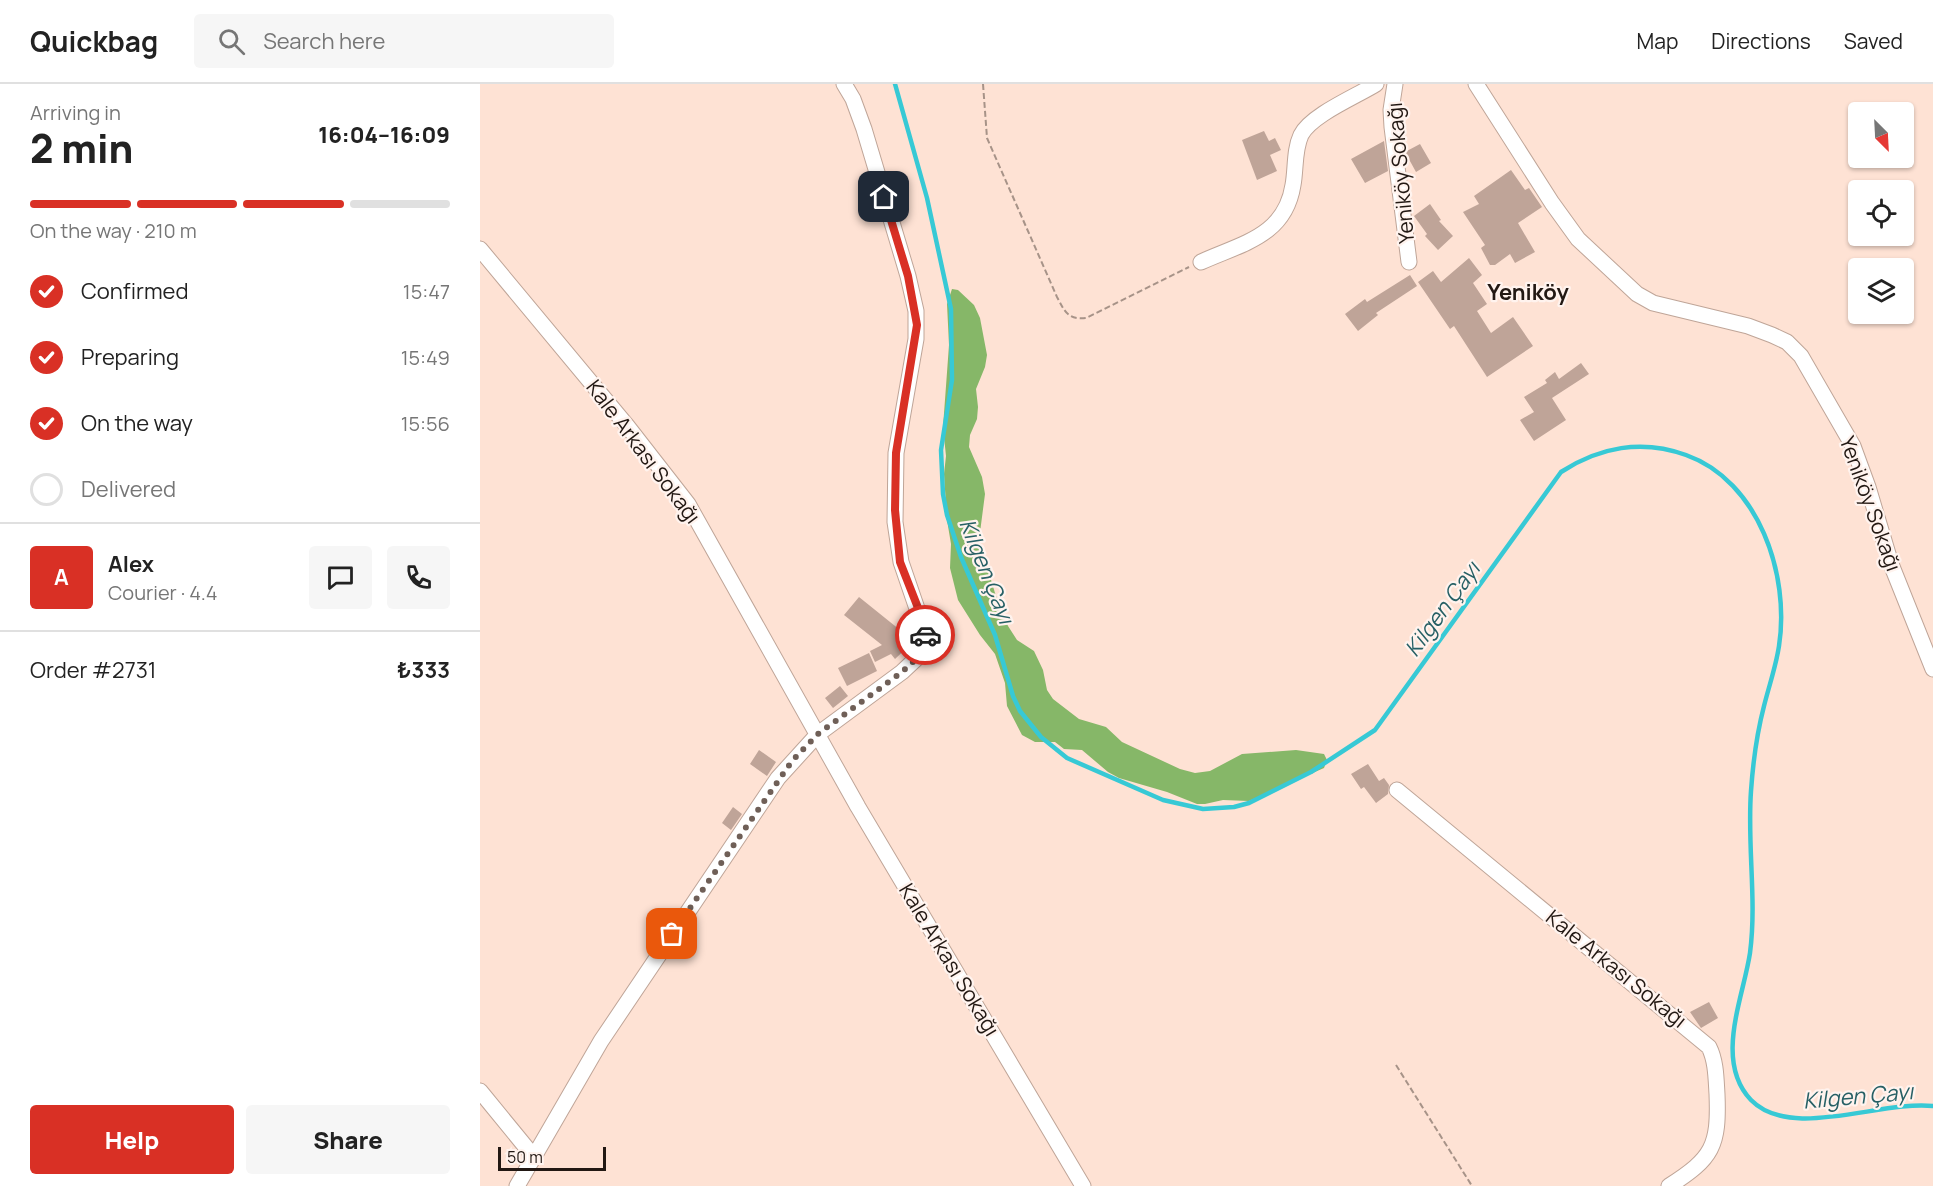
<!DOCTYPE html>
<meta charset="utf-8">
<style>
body{margin:0;font-family:Manrope,sans-serif;background:#f6f6f6;color:#222;height:100vh;display:flex;flex-direction:column;font-size:22px;white-space:nowrap}
*{box-sizing:border-box;margin:0}
p{font-size:20px;color:#767676}
.icon{flex:none;width:33px;height:33px;fill:none;stroke:currentColor;stroke-width:2;stroke-linecap:round;stroke-linejoin:round}
.map{position:relative;flex:1;overflow:hidden}
.drawer{display:flex;flex-direction:column;background:#fff;width:480px}
.drawer>*{flex:none}
.needle{width:39px;rotate:156deg}
.fabs{position:absolute;left:1368px;top:18px;display:grid;gap:12px}
.fabs a{display:grid;place-items:center;width:66px;height:66px;border-radius:6px;background:#fff;box-shadow:0 2px 4px #0004;font-size:30px}
.scale{position:absolute;left:18px;bottom:15px;width:108px;box-sizing:border-box;padding-left:6px;border:3px solid #221813;border-top:0;font-size:16px;line-height:21px;white-space:nowrap;color:#221813;-webkit-text-stroke:4px #fff3ee;paint-order:stroke}
.pin{position:absolute;display:grid;place-items:center;width:51px;height:51px;color:#fff;margin:-26px;border-radius:12px;box-shadow:0 3px 9px #0006}
.courier{position:absolute;display:grid;place-items:center;width:60px;height:60px;margin:-30px;border:4px solid #d93025;border-radius:50%;background:#fff;color:#222;box-shadow:0 2px 8px #0007}
.headline em{font-style:normal;font-weight:800}
.headline div{display:flex;flex-direction:column-reverse}
.headline{display:flex;align-items:center;justify-content:space-between;height:102px;padding:0 30px}
h1{font-size:39px;font-weight:800;line-height:45px}
.bar{display:grid;grid-template-columns:repeat(4,1fr);gap:9px 6px;align-content:center;height:72px;padding:0 30px}
.bar i{height:8px;border-radius:4px;background:#e0e0e0}
.bar .current{background:#d93025}
.bar p{grid-column:span 4}
.line{display:flex;align-items:center;gap:15px;padding:0 30px;border-top:2px solid #e0e0e0}
.line div{flex:1}
.round{display:grid;place-items:center;flex:none;width:63px;height:63px;border-radius:6px;background:#f6f6f6}
ol{padding:0 30px;list-style:none}
li{display:flex;align-items:center;gap:18px;height:66px}
li p{margin-inline-start:auto}
li .icon{padding:6px;border-radius:50%;background:#d93025;color:#fff;stroke-width:4}
li:last-child{color:#767676}
li i{width:33px;height:33px;border:3px solid #e0e0e0;border-radius:50%}
.action{display:flex;gap:12px;margin-top:auto;padding:12px 30px}
.action a{flex:1;height:69px;border-radius:6px;background:#d93025;color:#fff;font-size:24px;font-weight:800;line-height:69px;text-align:center}
.action a+a{background:#f6f6f6;color:#222}
header{display:flex;align-items:center;gap:36px;box-sizing:border-box;height:84px;padding:0 30px;background:#fff;border-bottom:2px solid #e0e0e0}
header strong{font-size:28px}
nav{display:flex;gap:33px;margin-inline-start:auto;font-size:21px}
.search{width:420px;height:54px;background:#f6f6f6;display:flex;align-items:center;gap:15px;box-sizing:border-box;padding:0 21px;border-radius:6px;color:#767676;font-size:22px}
main{display:flex;flex:1;min-height:0}
.map>svg:first-child{display:block}
</style>
<header>
<strong>Quickbag</strong>
<div class="search"><svg class="icon" aria-label="search" viewBox="0 0 24 24"><circle cx="10" cy="10" r="6"/><path d="M15 15l6 6"/></svg>Search here</div>
<nav><a>Map</a><a>Directions</a><a>Saved</a></nav>
</header>
<main>
<section class="drawer">
<div class="headline"><div><h1>2 min</h1><p>Arriving in</p></div><em>16:04–16:09</em></div>
<div class="bar"><i class="current"></i><i class="current"></i><i class="current"></i><i></i><p>On the way · 210 m</p></div>
<ol>
<li><svg class="icon" aria-label="check" viewBox="0 0 24 24"><path d="M5 12l5 5 9-10"/></svg>Confirmed<p>15:47</p></li>
<li><svg class="icon" aria-label="check" viewBox="0 0 24 24"><path d="M5 12l5 5 9-10"/></svg>Preparing<p>15:49</p></li>
<li><svg class="icon" aria-label="check" viewBox="0 0 24 24"><path d="M5 12l5 5 9-10"/></svg>On the way<p>15:56</p></li>
<li><i></i>Delivered</li>
</ol>
<div class="line" style="height:108px"><b class="round" style="background:#d93025;color:#fff">A</b><div><b>Alex</b><p>Courier · 4.4</p></div><a class="round"><svg class="icon" aria-label="chat" viewBox="0 0 24 24"><path d="M4 5h16v11H9l-5 4z"/></svg></a><a class="round"><svg class="icon" aria-label="phone" viewBox="0 0 24 24"><path d="M5 4h4l2 5-3 2q2 4 5 5l2-3 5 2v4C11 20 4 13 5 4z"/></svg></a></div>
<div class="line" style="height:78px"><div>Order #2731</div><b>₺333</b></div>
<div class="action"><a>Help</a><a>Share</a></div>
</section>
<div class="map">
<svg width="1453" height="1102" viewBox="0 0 1453 1102">
<rect width="100%" height="100%" fill="#fee2d4"/>
<path fill="#86b768" d="M472 205 478 206 494 221 500 234 507 271 505 283 496 305 498 323 497 335 490 351 489 363 502 393 505 410 499 456 515 509 528 542 537 556 554 567 563 586 567 606 573 615 599 635 626 643 642 658 700 685 715 689 730 687 762 670 816 666 844 670 847 676 844 684 769 717 743 716 725 720H717L687 708 639 694 628 688 602 666 584 665 575 658H555L542 651 527 622 525 599 515 570 500 551 478 516 470 484 471 460 467 436 464 390 466 372 463 343 469 261 467 220Z"/>
<g fill="none" stroke-linecap="round" stroke-linejoin="round">
<path stroke="#37c9d5" stroke-width="4.5" d="M415 0 447 114 471 225 472 296 461 366 463 410 467 431 481 473 515 551 533 612 540 627 561 653 587 674 683 716 723 725 754 723 769 719 831 688 895 646 1081 388C1119 363 1162 355 1206 371 1279 397 1310 491 1299 562 1296 582 1289 602 1284 622 1277 649 1273 678 1271 707 1267 761 1277 816 1270 869 1263 915 1234 977 1271 1016 1311 1057 1401 1016 1453 1022"/>
</g>
<path fill="#bfa498" d="M784 47 789 57 795 54 801 66 790 71 797 87 777 96 762 56Z
M904 57 908 87 885 99 871 75Z
M940 60 951 79 936 88 925 68Z
M1031 86 1045 106 1049 104 1062 123 1038 139 1055 168 1035 179 1030 170 1015 181H1010L1001 164 1005 161 983 128 999 120 994 112Z
M950 120 961 136 959 137 973 152 958 166 945 152 947 150 934 132Z
M989 174 1002 191 993 199 1007 220 997 227 1011 249 1033 233 1053 262 1007 293 974 242 970 245 938 198 953 187 961 198Z
M930 191 937 202 896 229 898 231 878 247 865 230 885 215 887 218Z
M1101 279 1109 290 1072 314 1086 336 1054 357 1040 336 1054 328 1044 313 1067 299 1065 296 1075 288 1079 295Z
M379 513 420 546 427 540 435 549 434 557 415 575 411 570 395 578 390 567 402 561 364 531Z
M389 569 397 587 367 602 358 584Z
M360 602 368 612 353 624 345 614Z
M279 666 296 678 287 692 270 680Z
M888 680 899 697 904 694 909 701 908 710 896 719 884 703 881 705 871 690Z
M253 723 262 730 251 746 242 739Z
M1229 918 1238 934 1221 944 1210 928Z"/>
<g fill="none" stroke-linecap="round" stroke-linejoin="round">
<g stroke="#bfa598" stroke-width="17">
<path id="minor" d="M915 0 911 26 912 43 929 178
M996 0 1072 119 1098 155 1157 210 1173 219 1268 242 1292 251 1307 258 1321 272 1373 362 1388 403 1411 480 1453 585
M0 165 148 343 208 420 378 723 603 1102
M721 178C763 159 805 152 813 101 816 85 814 66 821 51 831 31 877 12 896 0
M917 706 1229 963C1236 977 1236 994 1237 1010 1239 1062 1233 1074 1189 1102
M0 1007 54 1073
M37 1102 121 957 298 694 338 650 422 588 438 573 444 559 445 548 421 478 415 438 416 369 436 255V227L428 192 384 45 373 15 364 0"/>
</g>
<path stroke="#a79388" stroke-width="2" stroke-dasharray="6 3" stroke-linecap="butt" d="M503 0 507 54 577 213C585 228 588 236 606 234L709 183
M916 981 992 1102"/>
<use href="#minor" stroke="#fff" stroke-width="15"/>
</g>
<g fill="none" stroke-linecap="round" stroke-linejoin="round">
<path stroke="#6f5f57" stroke-width="6" stroke-dasharray="0 10.8" d="M192 850 312 677 338 650 422 588 438 573 445 551"/>
<path stroke="#d93025" stroke-width="8" d="M404 113 428 192 437 241 416 369 415 426 420 478 442 534 445 551"/>
</g>
<g text-anchor="middle" stroke-width="4.5" stroke-linejoin="round" paint-order="stroke">
<g font-size="21" fill="#221813" stroke="#fff3ee">
<text transform="translate(921 89) rotate(-95)" y="7">Yeniköy Sokağı</text>
<text transform="translate(163 368) rotate(53)" y="7">Kale Arkası Sokağı</text>
<text transform="translate(1390 420) rotate(70)" y="7">Yeniköy Sokağı</text>
<text transform="translate(469 876) rotate(59)" y="7">Kale Arkası Sokağı</text>
<text transform="translate(1136 885) rotate(39)" y="7">Kale Arkası Sokağı</text>
</g>
<g font-size="22" font-weight="bold" fill="#221813" stroke="#fff3ee">
<text x="1048" y="216">Yeniköy</text>
</g>
<g font-size="22" font-style="italic" fill="#276065" stroke="#fff3ee">
<text transform="translate(507 487) rotate(68)" y="8">Kilgen Çayı</text>
<text transform="translate(962 525) rotate(-54)" y="8">Kilgen Çayı</text>
<text transform="translate(1378 1012) rotate(-5)" y="8">Kilgen Çayı</text>
</g>
</g>
</svg>
<div class="fabs">
<a><svg class="needle" viewBox="-14 -14 28 28"><path d="M0-13l5 13h-10z" fill="#e53935"/><path d="M0 13l5-13h-10z" fill="#767676"/></svg></a>
<a><svg class="icon" aria-label="locate" viewBox="0 0 24 24"><circle cx="12" cy="12" r="6"/><path d="M12 2v4M12 18v4M2 12h4M18 12h4"/></svg></a>
<a><svg class="icon" aria-label="layers" viewBox="0 0 24 24"><path d="M12 4l9 5-9 5-9-5zM3 14l9 5 9-5"/></svg></a>
</div>
<div class="scale">50 m</div>
<div class="pin" style="left:192px;top:850px;background:#ea580c"><svg class="icon" aria-label="bag" viewBox="0 0 24 24"><path d="M5 8h14l-1 12H6zM9 8a3 3 0 0 1 6 0"/></svg></div>
<div class="pin" style="left:404px;top:113px;background:#1f2937"><svg class="icon" aria-label="home" viewBox="0 0 24 24"><path d="M3 11l9-7 9 7M6 9v11h12V9"/></svg></div>
<div class="courier" style="left:445px;top:551px"><svg class="icon" aria-label="car" viewBox="0 0 24 24"><path d="M5 17H2v-5l4-1 3-4h7l3 4 3 1v5h-3M9 17h6M6 11h13"/><circle cx="7" cy="17" r="2"/><circle cx="17" cy="17" r="2"/></svg></div>
</div>
</main>
